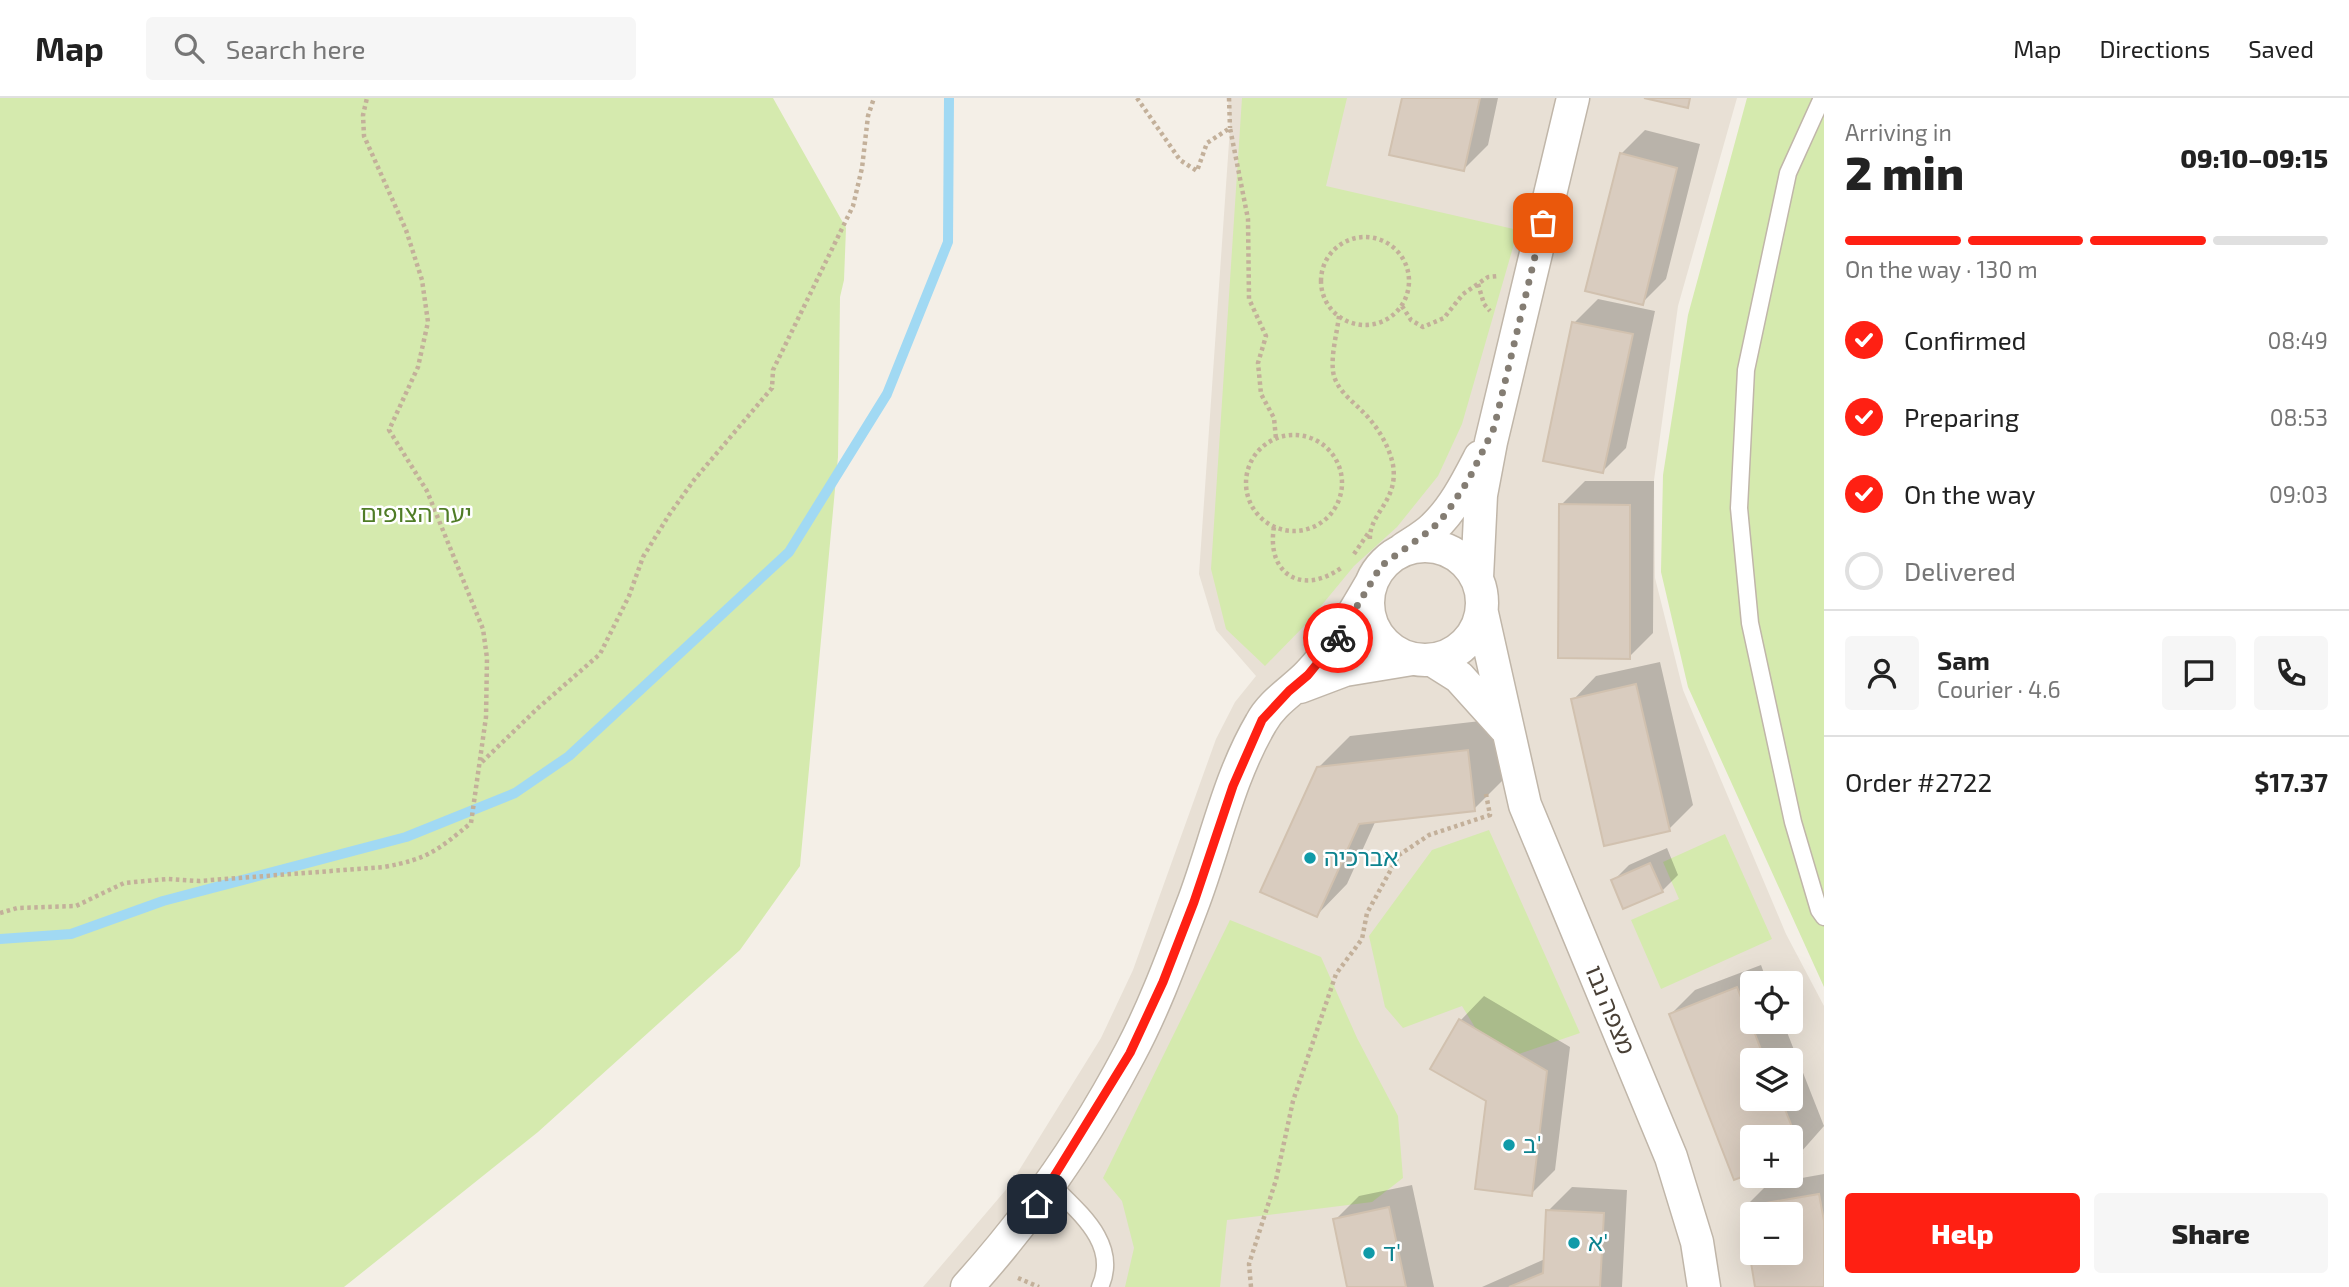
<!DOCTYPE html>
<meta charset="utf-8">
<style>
body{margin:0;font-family:"Exo 2","Noto Sans Hebrew",sans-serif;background:#f6f6f6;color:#222;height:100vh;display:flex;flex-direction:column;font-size:26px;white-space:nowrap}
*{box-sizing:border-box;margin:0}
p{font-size:23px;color:#767676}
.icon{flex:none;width:38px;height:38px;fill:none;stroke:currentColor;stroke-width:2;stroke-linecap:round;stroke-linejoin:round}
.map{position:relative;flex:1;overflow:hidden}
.drawer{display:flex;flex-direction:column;background:#fff;width:525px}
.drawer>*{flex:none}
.fabs{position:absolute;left:1740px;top:873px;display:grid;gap:14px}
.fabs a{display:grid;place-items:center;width:63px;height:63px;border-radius:7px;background:#fff;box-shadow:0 7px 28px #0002;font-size:35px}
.pin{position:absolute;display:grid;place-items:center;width:60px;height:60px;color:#fff;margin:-30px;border-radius:14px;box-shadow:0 4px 10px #0006}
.courier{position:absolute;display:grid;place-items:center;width:70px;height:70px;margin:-35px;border:5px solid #ff2013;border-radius:50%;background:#fff;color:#222;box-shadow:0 2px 9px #0007}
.headline em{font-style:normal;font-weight:800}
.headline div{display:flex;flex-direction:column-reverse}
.headline{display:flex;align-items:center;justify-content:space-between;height:119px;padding:0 21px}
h1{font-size:46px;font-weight:800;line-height:52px}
.bar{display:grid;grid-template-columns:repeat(4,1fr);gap:10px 7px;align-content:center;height:84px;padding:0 21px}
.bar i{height:9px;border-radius:5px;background:#e0e0e0}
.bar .active{background:#ff2013}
.bar p{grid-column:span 4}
.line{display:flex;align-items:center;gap:18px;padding:0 21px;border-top:2px solid #e0e0e0}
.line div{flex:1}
.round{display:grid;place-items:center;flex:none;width:74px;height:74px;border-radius:7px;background:#f6f6f6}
ol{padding:0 21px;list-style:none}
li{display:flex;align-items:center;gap:21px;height:77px}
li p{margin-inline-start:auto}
li .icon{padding:7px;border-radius:50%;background:#ff2013;color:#fff;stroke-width:4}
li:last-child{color:#767676}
li i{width:38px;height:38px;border:4px solid #e0e0e0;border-radius:50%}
.button{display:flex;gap:14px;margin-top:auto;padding:14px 21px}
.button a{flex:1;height:80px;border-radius:7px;background:#ff2013;color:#fff;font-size:28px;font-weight:800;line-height:80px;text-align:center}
.button a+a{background:#f6f6f6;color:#222}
header{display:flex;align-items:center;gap:42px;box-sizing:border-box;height:98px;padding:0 35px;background:#fff;border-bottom:2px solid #e0e0e0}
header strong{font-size:33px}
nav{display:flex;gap:38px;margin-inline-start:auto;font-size:24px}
.search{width:490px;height:63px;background:#f6f6f6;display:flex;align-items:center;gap:18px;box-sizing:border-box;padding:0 24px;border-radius:7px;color:#767676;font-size:26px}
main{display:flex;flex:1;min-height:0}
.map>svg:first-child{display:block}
</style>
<header>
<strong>Map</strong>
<div class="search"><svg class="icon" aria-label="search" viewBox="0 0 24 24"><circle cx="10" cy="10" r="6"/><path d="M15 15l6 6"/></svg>Search here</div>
<nav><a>Map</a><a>Directions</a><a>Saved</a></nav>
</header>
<main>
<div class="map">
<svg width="1824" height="1189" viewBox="0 0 1824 1189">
<rect width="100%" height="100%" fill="#f4efe7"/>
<path fill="#e8e0d5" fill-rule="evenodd" d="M1228 0H1737L1678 208 1654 382 1655 480 1683 592 1786 836 1824 908V1189H923L1010 1087 1101 940 1133 872 1216 641 1235 604 1256 578 1216 532 1199 476 1230 30ZM1752 886H1790V924H1752ZM1752 962H1790V1001H1752ZM1752 1040H1790V1078H1752ZM1752 1116H1790V1155H1752Z"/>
<path fill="#d5eaae" d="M0 0H773L846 130 844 182 840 199 838 359 800 768 740 852 538 1034 344 1189H0Z
M1242 0H1347L1326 88 1518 132 1462 326 1438 378 1397 429 1354 468 1307 525 1265 568 1226 531 1211 471Z
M1747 0H1824V889L1688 589 1661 474 1663 377 1688 217Z
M1489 732 1580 935 1519 956 1476 931 1462 908 1403 930 1385 909 1369 838 1432 752Z
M1725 736 1772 841 1661 891 1631 822 1679 801 1663 764Z
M1230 822 1321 859 1357 940 1398 1018 1403 1080 1372 1104 1227 1122 1220 1189H1125L1134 1150 1122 1103 1103 1080Z"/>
<path fill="#0003" fill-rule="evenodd" d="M1404 0H1498L1488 47 1464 71Z
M1645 32 1700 46 1666 181 1642 205 1621 56Z
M1598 201 1655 213 1626 350 1602 374 1574 225Z
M1585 383H1654L1653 535 1629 559 1561 407Z
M1660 564 1693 707 1669 731 1573 602 1596 578Z
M1498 621 1505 680 1474 711 1376 722 1347 786 1317 817 1318 670 1350 638Z
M1667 750 1678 777 1662 793 1613 783 1629 767Z
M1761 867 1768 886H1752V924H1783L1824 1028 1801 1054 1790 1040H1752L1671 916 1695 892ZM1752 962H1790V1001H1752Z
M1484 898 1570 949 1555 1072 1531 1096 1488 1002 1461 922Z
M1824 1076V1189H1757L1744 1110 1768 1086ZM1752 1116H1790V1155H1752Z
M1412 1087 1434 1189H1349L1335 1122 1359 1098Z
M1572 1089 1627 1092 1622 1189H1482L1545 1161 1548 1113Z"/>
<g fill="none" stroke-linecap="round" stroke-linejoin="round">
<path stroke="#a1d9f3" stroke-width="10" d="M0 841 71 836 163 803 406 739 515 695 569 658 789 454 887 296 948 144 949 0"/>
</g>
<path fill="#d9ccbf" stroke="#d1c1af" stroke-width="2" fill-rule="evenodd" d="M1402 0H1480L1464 73 1389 57Z
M1644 0H1690L1688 10Z
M1620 55 1677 70 1643 207 1585 193Z
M1572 224 1633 236 1603 375 1543 363Z
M1559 406 1630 407V561L1558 560Z
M1636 586 1670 733 1604 748 1571 601Z
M1468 652 1475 713 1359 726 1317 819 1260 794 1317 669Z
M1650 765 1663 794 1623 811 1611 782Z
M1737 889 1765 962H1752V1001H1781L1802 1055 1790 1060V1040H1752V1075L1734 1082 1669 916Z
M1459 921 1547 973 1532 1098 1475 1091 1486 1003 1430 971Z
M1819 1096 1824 1123V1189H1755L1742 1109ZM1752 1116H1790V1155H1752Z
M1389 1109 1406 1189H1347L1333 1121Z
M1546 1112 1604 1115 1600 1189H1509L1543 1175Z"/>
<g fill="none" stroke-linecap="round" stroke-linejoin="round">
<g stroke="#c0b6a9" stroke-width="19">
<path id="service" d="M1822 0 1788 75 1746 272 1739 410 1750 525 1793 724 1819 812 1824 819
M1050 1085C1077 1113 1120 1145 1100 1189"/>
</g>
<g stroke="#c0b6a9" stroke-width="35">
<path id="minor" d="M1368 505a57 57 0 1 1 114 0a57 57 0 1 1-114 0Z
M1402 452C1412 445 1425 438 1434 429 1454 410 1467 384 1480 359
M1477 480 1481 397 1491 344 1573 0
M1482 515 1525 707 1671 1059 1697 1144 1704 1189
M1432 562 1459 579 1505 630
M1300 589 1345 572 1412 561
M967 1189C1031 1118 1086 1039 1130 955 1155 908 1173 858 1192 808 1215 748 1228 681 1261 625 1272 604 1294 592 1309 576 1335 549 1353 516 1372 484"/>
</g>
<path stroke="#c3b09a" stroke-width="4.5" stroke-dasharray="3.5 3.5" stroke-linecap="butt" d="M1137 0 1180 62 1197 73 1207 45 1230 30 1248 121 1249 201 1266 238 1258 265 1261 296 1274 320 1276 341
M1229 0 1230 30
M1321 183a44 44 0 1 1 88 0a44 44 0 1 1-88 0Z
M1478 186 1484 206 1490 213
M1402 208 1411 222 1423 229 1444 220 1463 196 1488 179 1498 178
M1339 218C1337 235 1331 256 1333 273 1335 290 1350 301 1361 312 1376 326 1389 347 1393 367 1399 404 1368 415 1370 443
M1246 385a48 48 0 1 1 96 0a48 48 0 1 1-96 0Z
M1274 429C1266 476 1302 498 1341 470
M1354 456 1369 434
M482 664 538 610 600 556 629 498 643 459 669 417 694 382 772 290 773 272 853 108 862 70 868 18 874 0
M0 815 17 810 76 808 124 785 167 781 199 783 384 769C428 761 438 752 471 725L486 619 487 560 483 531 427 393 389 332 418 269 428 224 422 182 406 132 364 38 363 17 367 0
M1018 1180 1039 1189
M1251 1189 1249 1166 1276 1082 1293 1003 1336 876 1362 841 1367 815 1399 757 1429 737 1490 717 1486 696"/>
<use href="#service" stroke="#fff" stroke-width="16"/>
<use href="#minor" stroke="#fff" stroke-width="32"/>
</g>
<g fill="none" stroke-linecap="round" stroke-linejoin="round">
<path stroke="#847d73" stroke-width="7" stroke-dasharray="0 12.6" d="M1338 540 1381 468 1432 431 1446 416 1469 381 1494 330 1543 125"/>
<path stroke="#ff2013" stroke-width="9" d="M1037 1106 1130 955 1163 884 1194 804 1233 688 1262 622 1289 593 1308 577 1338 540"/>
</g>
<g fill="#0f9aa8" stroke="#fff" stroke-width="2.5">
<circle cx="1310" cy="760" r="7"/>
<circle cx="1509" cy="1047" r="7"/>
<circle cx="1574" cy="1145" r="7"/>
<circle cx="1369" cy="1155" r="7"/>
</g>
<g text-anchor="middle" stroke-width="5" stroke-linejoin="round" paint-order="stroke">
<g font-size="24" fill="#4f7c26" stroke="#fff">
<text x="416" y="424">יער הצופים</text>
</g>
<g font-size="24" fill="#0d838f" stroke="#fff" text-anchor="start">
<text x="1324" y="768">אברכיה</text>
<text x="1523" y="1055">ב'</text>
<text x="1588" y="1153">א'</text>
<text x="1383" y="1163">ד'</text>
</g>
<g font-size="24" fill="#483f35" stroke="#fff">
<text transform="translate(1610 912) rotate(68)" y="8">מצפה נבו</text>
</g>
</g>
</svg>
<div class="fabs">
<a><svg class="icon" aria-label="locate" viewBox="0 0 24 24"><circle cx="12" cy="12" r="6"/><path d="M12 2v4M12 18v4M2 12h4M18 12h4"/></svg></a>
<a><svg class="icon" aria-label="layers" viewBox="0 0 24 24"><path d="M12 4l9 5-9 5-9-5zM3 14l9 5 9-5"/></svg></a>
<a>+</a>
<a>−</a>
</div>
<div class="pin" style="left:1543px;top:125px;background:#ea580c"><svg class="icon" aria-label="bag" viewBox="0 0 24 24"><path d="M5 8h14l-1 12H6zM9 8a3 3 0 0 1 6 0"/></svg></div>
<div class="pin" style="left:1037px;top:1106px;background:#1f2937"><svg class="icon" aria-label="home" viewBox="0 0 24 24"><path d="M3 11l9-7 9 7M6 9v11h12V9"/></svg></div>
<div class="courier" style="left:1338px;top:540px"><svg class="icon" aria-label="bike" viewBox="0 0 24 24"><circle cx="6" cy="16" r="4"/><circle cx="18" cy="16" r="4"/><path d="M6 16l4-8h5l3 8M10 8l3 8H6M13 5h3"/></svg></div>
</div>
<section class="drawer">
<div class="headline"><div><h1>2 min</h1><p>Arriving in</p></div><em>09:10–09:15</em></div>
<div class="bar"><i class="active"></i><i class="active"></i><i class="active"></i><i></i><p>On the way · 130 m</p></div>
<ol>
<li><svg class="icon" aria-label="check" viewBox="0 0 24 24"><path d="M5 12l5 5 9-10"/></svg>Confirmed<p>08:49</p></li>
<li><svg class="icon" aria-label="check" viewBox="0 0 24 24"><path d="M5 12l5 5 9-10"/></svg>Preparing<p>08:53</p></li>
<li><svg class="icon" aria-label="check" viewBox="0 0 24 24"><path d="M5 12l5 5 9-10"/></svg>On the way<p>09:03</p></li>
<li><i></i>Delivered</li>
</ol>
<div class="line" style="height:126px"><a class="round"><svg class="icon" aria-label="person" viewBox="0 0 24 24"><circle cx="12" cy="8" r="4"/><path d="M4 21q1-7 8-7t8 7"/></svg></a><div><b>Sam</b><p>Courier · 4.6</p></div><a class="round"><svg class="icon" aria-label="chat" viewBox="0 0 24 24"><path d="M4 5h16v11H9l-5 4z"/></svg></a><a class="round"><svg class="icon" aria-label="phone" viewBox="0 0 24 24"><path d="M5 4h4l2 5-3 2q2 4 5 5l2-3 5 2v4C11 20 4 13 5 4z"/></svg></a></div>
<div class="line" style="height:91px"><div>Order #2722</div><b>$17.37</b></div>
<div class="button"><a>Help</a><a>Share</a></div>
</section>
</main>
